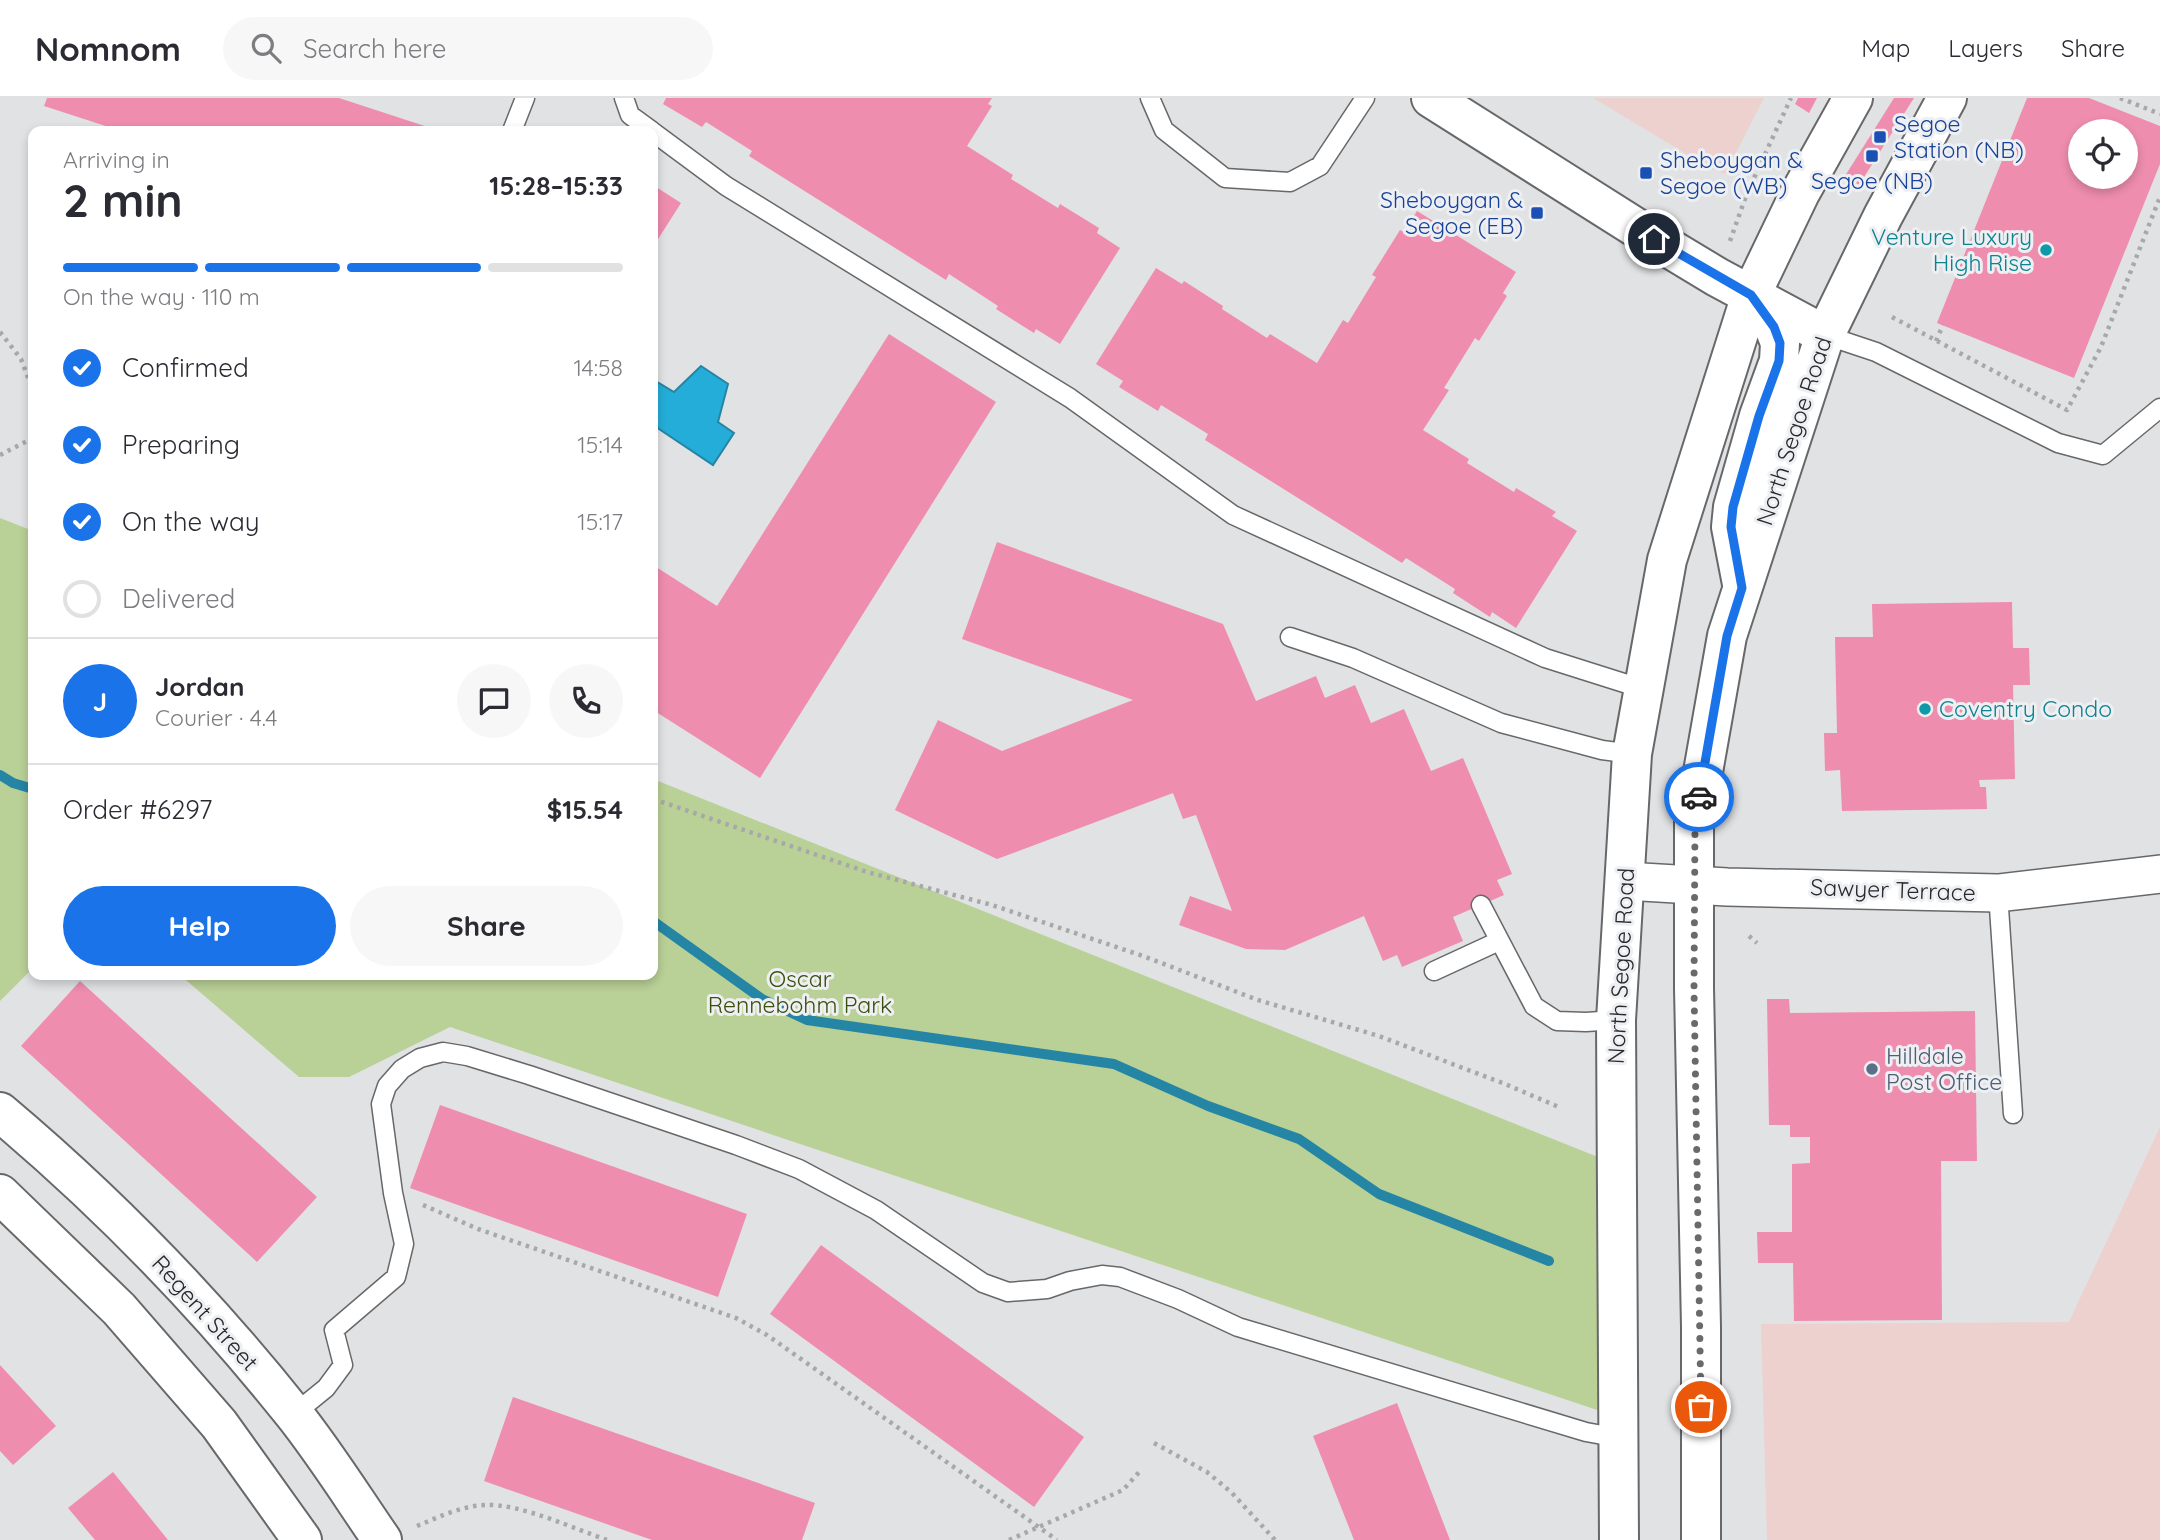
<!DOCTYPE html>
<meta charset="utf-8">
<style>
body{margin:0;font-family:Quicksand,sans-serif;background:#f7f7f7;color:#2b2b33;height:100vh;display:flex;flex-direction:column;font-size:26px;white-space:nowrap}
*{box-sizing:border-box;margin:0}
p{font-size:23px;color:#7c7c81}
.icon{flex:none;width:38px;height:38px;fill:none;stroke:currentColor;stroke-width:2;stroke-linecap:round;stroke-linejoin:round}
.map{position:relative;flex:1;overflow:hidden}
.details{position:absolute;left:28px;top:28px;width:630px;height:854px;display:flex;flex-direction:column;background:#fff;border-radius:14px;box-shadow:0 4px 10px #0003}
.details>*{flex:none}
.tools{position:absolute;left:2068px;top:21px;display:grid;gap:14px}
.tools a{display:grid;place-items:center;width:70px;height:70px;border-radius:50%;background:#fff;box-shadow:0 4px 10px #0003;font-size:35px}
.pin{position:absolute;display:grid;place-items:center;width:60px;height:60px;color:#fff;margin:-30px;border:4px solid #fff;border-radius:50%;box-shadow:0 2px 7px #0007}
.courier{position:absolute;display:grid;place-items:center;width:70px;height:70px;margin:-35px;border:5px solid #1a73e8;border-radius:50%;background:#fff;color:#222;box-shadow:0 2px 9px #0007}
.head em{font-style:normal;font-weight:700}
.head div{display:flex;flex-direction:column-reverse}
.head{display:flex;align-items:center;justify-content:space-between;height:119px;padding:0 35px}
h1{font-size:46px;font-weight:700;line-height:52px}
.bar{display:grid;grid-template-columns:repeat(4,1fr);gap:10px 7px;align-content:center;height:84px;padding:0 35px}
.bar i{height:9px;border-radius:5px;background:#e1e1e2}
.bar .on{background:#1a73e8}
.bar p{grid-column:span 4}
.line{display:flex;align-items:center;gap:18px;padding:0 35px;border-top:2px solid #e1e1e2}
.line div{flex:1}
.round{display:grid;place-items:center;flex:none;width:74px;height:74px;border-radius:37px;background:#f7f7f7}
ol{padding:0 35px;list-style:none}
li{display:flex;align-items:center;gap:21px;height:77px}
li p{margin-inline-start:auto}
li .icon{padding:7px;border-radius:50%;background:#1a73e8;color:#fff;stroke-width:4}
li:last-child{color:#7c7c81}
li i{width:38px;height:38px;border:4px solid #e1e1e2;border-radius:50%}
.action{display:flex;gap:14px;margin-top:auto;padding:14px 35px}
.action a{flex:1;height:80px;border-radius:42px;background:#1a73e8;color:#fff;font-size:28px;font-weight:700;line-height:80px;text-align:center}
.action a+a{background:#f7f7f7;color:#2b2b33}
header{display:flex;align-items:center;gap:42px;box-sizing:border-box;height:98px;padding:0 35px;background:#fff;border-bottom:2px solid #e1e1e2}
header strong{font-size:33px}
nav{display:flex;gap:38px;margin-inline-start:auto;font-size:24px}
.search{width:490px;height:63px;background:#f7f7f7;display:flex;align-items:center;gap:18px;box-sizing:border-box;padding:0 24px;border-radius:38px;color:#7c7c81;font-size:26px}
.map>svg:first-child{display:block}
</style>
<header>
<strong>Nomnom</strong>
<div class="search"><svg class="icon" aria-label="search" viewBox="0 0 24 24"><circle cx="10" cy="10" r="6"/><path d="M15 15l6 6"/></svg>Search here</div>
<nav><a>Map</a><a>Layers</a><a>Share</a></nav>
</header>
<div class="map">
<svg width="2160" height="1442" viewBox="0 0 2160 1442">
<rect width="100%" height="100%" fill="#e1e2e4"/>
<path fill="#ecd1cf" d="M1593 0H1764L1725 76 1708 69Z
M2160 1029V1442H1767L1761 1226 2069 1224Z"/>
<path fill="#b9d097" d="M0 420 33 433V870L0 903Z
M653 681 1618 1067V1319L450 929 349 979H299L180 877H653Z"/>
<path fill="#24add8" stroke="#2585a4" stroke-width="2" d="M701 268 728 286 718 324 734 335 713 367 653 327V291L657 284 674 294Z"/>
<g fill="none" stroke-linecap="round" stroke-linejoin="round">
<path stroke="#2585a4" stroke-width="10" d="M0 677 13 685 33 691
M653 823 762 901 807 922 1114 966 1208 1008 1299 1041 1379 1096 1549 1163"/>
</g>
<path fill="#ef8daf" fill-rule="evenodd" d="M47 0H339L440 33H121L44 8Z
M666 0H992L988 6 992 8 967 48 1013 77 1011 81 1058 110 1060 106 1099 130 1097 135 1120 150 1060 246 1036 231 1034 235 996 211 998 208 949 176 946 182 749 58 752 53 706 24 702 29 663 6Z
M1798 0H1817L1809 15 1795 6Z
M1894 0H1914L1859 87 1845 78Z
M2027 0H2089L2160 28V66L2074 280 1937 225ZM2081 33H2126V79H2081Z
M653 87 681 105 653 149Z
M1417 113 1516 174 1503 195 1507 198 1479 243 1475 240 1444 290 1449 292 1423 332 1469 361 1467 365 1514 394 1516 390 1556 414 1552 418 1577 433 1516 530 1492 514 1490 519 1453 495 1455 491 1406 460 1402 465 1205 342 1208 336 1161 307 1158 313 1119 289 1123 283 1096 266 1156 170 1182 186 1184 183 1223 208 1222 211 1267 240 1270 236 1317 265 1343 222 1348 225 1376 179 1372 177 1400 132 1404 134Z
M889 236 996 304 760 680 653 612V467L717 508Z
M997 444 1223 526 1256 603 1316 578 1325 600 1355 587 1371 625 1404 611 1431 673 1463 660 1512 776 1497 782 1504 797 1453 819 1463 843 1402 869 1397 857 1383 863 1364 818 1285 852 1246 851 1179 827 1190 798 1232 813 1196 717 1183 721 1173 695 997 761 895 712 938 622 1002 653 1133 602 962 541Z
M2012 504 2013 550H2029L2030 587H2013L2015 681 1979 682 1980 689H1986L1987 711 1842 713 1840 672 1825 673 1824 635H1837L1835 539H1873L1872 506Z
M80 883 317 1099 257 1164 21 948Z
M1767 901H1789L1790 915 1975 913 1977 1063H1941L1942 1222 1794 1223 1793 1165H1758L1757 1134H1792V1066L1810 1065V1039H1790V1027H1769Z
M440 1007 747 1116 718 1199 410 1090Z
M821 1147 1084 1339 1034 1409 770 1216Z
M0 1267 56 1328 13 1367 0 1353Z
M513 1299 815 1405 802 1442H652L484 1383Z
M1397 1305 1450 1442H1354L1313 1338Z
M113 1374 168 1442H95L68 1410Z"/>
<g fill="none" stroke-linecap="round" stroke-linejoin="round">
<g stroke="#67686a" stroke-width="21">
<path id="lane" d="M624 0 630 17 652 33
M1150 0 1164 32 1225 80 1290 84 1320 68 1365 0
M512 33 525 0
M653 34 726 88 1070 300 1233 417 1545 560 1643 591
M1825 237 1876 254 2058 345 2103 357 2160 310
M1290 539 1353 560 1501 625 1602 652 1632 656
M1998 795 2013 1016
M1481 807 1534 908 1557 923 1586 924 1616 922
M1434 873 1499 843
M294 1316 326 1290 343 1267 334 1232 396 1179 404 1146 393 1095 381 1006 387 988 402 971 420 960 443 954 467 958 529 977 736 1047 799 1071 876 1112 983 1185 1008 1194 1047 1191 1070 1183 1102 1177 1120 1179 1178 1201 1238 1229 1586 1334 1619 1340"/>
</g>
<g stroke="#67686a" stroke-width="40">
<path id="street" d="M1625 783 1727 789 1998 795 2160 776"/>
</g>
<g stroke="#67686a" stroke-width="42">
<path id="secondary" d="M1431 0 1654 141 1717 179 1825 237
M1742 486 1731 429 1733 409 1759 318 1779 263 1780 245 1774 229 1752 199
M0 1014C107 1104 206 1206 293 1315 325 1355 353 1400 382 1442
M0 1096 119 1211 219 1326 302 1442
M1619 1442 1616 922 1632 656 1667 462 1751 197 1800 95 1853 0
M1701 1442V1229L1694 890V725L1727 538 1825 237 1883 118 1947 0"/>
</g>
<path stroke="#a7a8a9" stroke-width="4.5" stroke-dasharray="3.5 5" stroke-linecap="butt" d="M2120 0 2160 16
M1730 143 1747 95 1791 0
M1892 219 2067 312 2101 249 2160 99
M0 234 21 261 33 293
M1936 243 1943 227
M0 357 33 340
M653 701 867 774 992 807 1143 858 1258 902 1379 938 1505 986 1561 1010
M1749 838 1757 845
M423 1107 478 1131 736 1220 767 1237 1057 1442
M1154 1345 1207 1374 1232 1395 1275 1442
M417 1428C439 1419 461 1408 485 1407 519 1405 575 1431 607 1442
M1009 1442 1123 1392 1141 1372"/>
<use href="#lane" stroke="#fff" stroke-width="18"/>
<use href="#street" stroke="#fff" stroke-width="37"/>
<use href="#secondary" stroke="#fff" stroke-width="38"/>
</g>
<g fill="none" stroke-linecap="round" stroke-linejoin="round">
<path stroke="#696a6b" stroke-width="7" stroke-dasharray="0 12.6" d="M1699 699 1695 726 1694 890 1701 1309"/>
<path stroke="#1a73e8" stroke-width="9" d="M1654 141 1751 197 1774 229 1780 245 1779 263 1759 318 1733 409 1731 429 1742 490 1727 538 1699 699"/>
</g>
<g fill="#1a4fb4" stroke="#eeeff2" stroke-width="2.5">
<rect x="1873" y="32" width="14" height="14" rx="3.5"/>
<rect x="1865" y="51" width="14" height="14" rx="3.5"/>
<rect x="1639" y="68" width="14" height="14" rx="3.5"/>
<rect x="1530" y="108" width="14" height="14" rx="3.5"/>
</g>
<g fill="#0f9aa8" stroke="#eeeff2" stroke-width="2.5">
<circle cx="2046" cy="152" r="7"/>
<circle cx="1925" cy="611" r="7"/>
</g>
<circle fill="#5c6f8a" stroke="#eeeff2" stroke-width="2.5" cx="1872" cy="971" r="7"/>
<g text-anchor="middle" stroke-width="6" stroke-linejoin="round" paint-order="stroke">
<g font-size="23" fill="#164399" stroke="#eeeff2" text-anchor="start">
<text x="1894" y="34">Segoe<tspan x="1894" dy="26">Station (NB)</tspan></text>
<text x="1660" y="70">Sheboygan &amp;<tspan x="1660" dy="26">Segoe (WB)</tspan></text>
<text x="1872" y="91" text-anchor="middle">Segoe (NB)</text>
<text x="1523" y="110" text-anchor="end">Sheboygan &amp;<tspan x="1523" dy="26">Segoe (EB)</tspan></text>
</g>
<g font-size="23" fill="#0d838f" stroke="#eeeff2" text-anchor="end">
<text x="2032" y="147">Venture Luxury<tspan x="2032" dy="26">High Rise</tspan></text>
<text x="1939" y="619" text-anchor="start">Coventry Condo</text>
</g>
<g font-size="23" fill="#28292a" stroke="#eeeff2">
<text transform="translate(1794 333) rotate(-72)" y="8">North Segoe Road</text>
<text transform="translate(1893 792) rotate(2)" y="8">Sawyer Terrace</text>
<text transform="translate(1621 868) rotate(-87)" y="8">North Segoe Road</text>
<text transform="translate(205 1215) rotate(48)" y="8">Regent Street</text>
</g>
<g font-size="23" fill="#3a4f0b" stroke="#eeeff2">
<text x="800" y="889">Oscar<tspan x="800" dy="26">Rennebohm Park</tspan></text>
</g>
<g font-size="23" fill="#4e5e75" stroke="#eeeff2" text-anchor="start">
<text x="1886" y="966">Hilldale<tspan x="1886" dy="26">Post Office</tspan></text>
</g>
</g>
</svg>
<div class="tools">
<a><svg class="icon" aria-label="locate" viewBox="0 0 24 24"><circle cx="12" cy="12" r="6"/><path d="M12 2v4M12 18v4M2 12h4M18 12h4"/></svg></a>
</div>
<div class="pin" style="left:1701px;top:1309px;background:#ea580c"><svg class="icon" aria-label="bag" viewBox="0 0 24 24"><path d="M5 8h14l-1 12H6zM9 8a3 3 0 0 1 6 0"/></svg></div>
<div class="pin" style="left:1654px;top:141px;background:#1f2937"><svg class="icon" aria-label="home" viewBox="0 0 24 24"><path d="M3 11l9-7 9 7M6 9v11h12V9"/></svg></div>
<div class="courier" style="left:1699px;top:699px"><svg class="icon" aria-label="car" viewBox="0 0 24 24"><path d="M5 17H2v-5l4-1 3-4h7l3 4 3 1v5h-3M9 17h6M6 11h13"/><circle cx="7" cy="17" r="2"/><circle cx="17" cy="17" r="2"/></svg></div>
<section class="details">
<div class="head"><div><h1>2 min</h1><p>Arriving in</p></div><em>15:28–15:33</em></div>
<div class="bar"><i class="on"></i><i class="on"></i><i class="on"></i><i></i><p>On the way · 110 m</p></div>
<ol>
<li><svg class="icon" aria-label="check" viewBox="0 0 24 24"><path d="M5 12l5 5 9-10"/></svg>Confirmed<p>14:58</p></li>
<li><svg class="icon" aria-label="check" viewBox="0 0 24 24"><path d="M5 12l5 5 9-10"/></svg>Preparing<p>15:14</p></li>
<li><svg class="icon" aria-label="check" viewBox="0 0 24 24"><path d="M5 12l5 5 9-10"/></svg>On the way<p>15:17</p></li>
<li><i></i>Delivered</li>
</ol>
<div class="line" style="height:126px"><b class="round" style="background:#1a73e8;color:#fff">J</b><div><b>Jordan</b><p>Courier · 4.4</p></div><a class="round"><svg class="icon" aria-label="chat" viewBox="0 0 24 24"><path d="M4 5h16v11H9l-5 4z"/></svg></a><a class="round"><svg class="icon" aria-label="phone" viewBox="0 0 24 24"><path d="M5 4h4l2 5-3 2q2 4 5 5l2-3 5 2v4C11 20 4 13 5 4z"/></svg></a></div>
<div class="line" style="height:91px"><div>Order #6297</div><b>$15.54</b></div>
<div class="action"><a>Help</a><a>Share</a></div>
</section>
</div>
